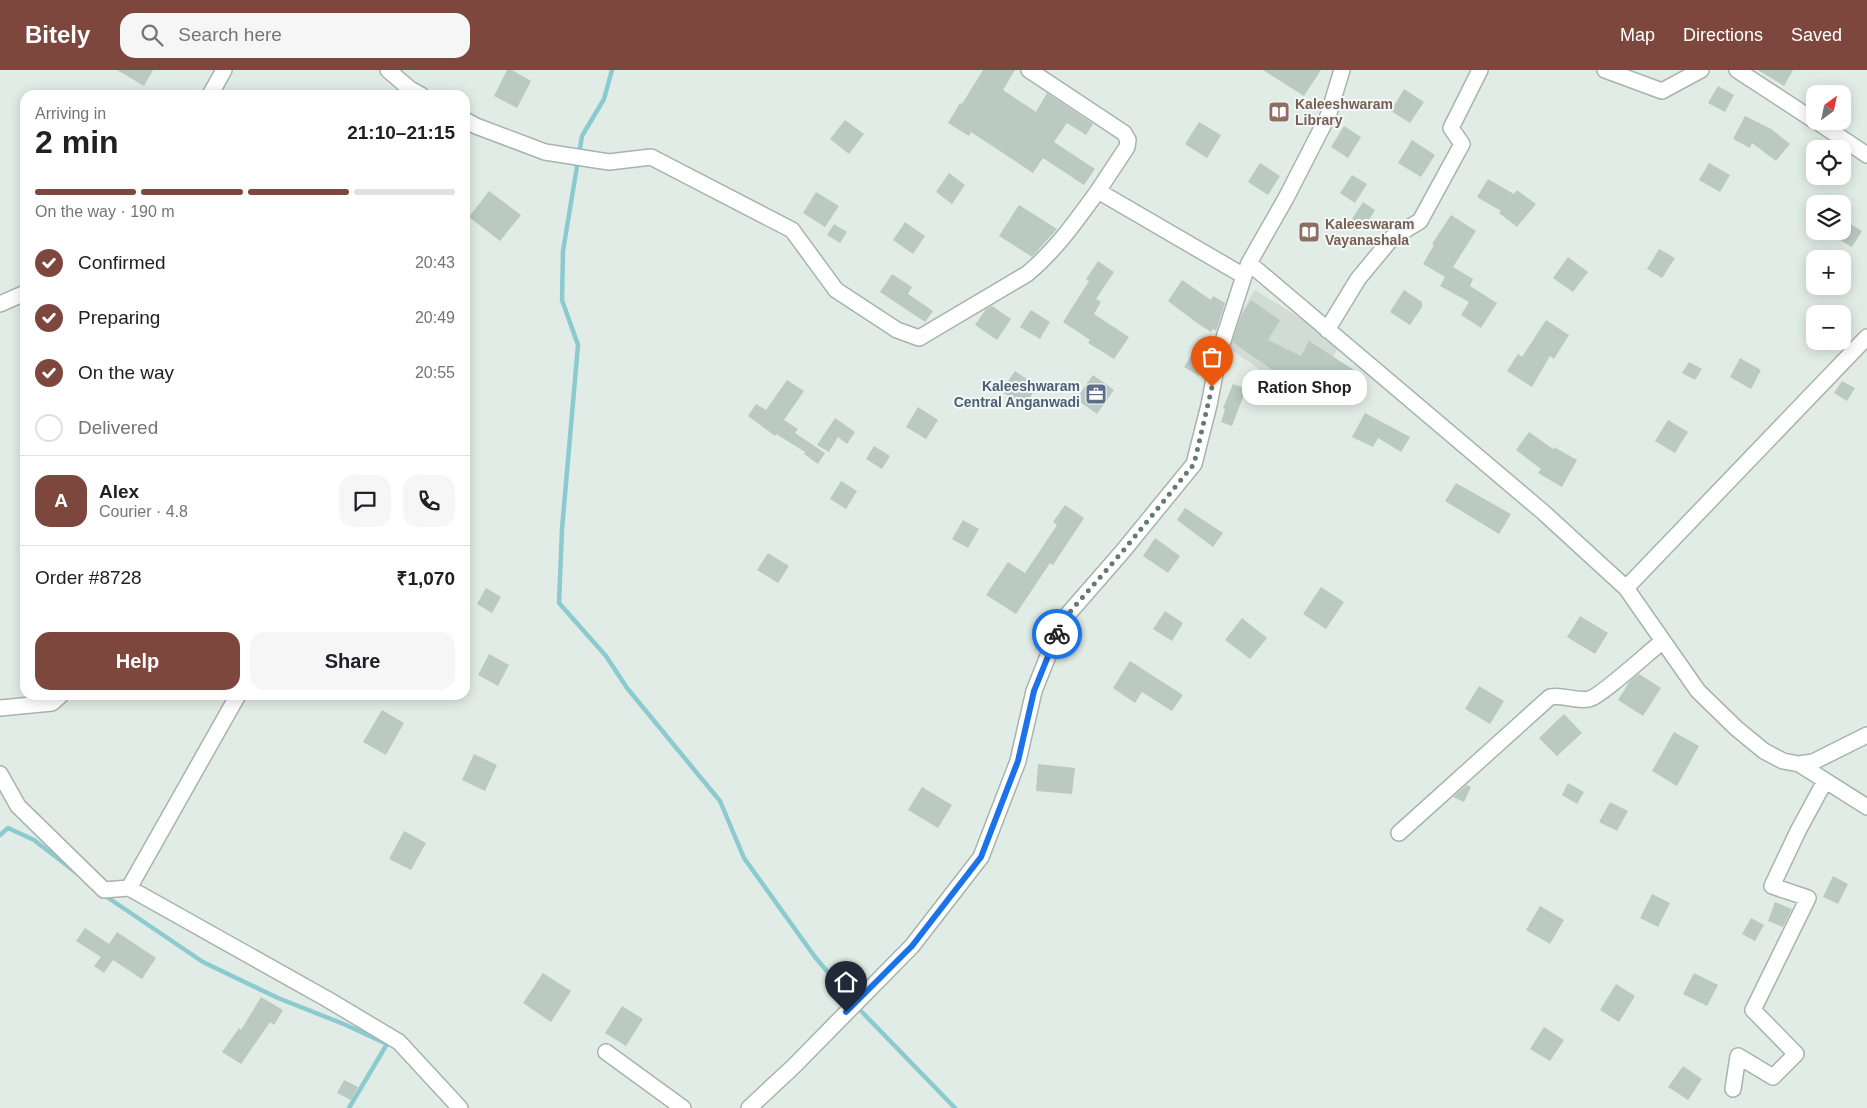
<!DOCTYPE html>
<meta charset="utf-8">
<style>
body{margin:0;font-family:Helvetica,sans-serif;background:#f6f6f6;color:#202124;height:100vh;display:flex;flex-direction:column;font-size:19px;white-space:nowrap}
*{box-sizing:border-box;margin:0}
p{font-size:16px;color:#757577}
.icon{flex:none;width:28px;height:28px;fill:none;stroke:currentColor;stroke-width:2;stroke-linecap:round;stroke-linejoin:round}
.map{position:relative;flex:1;overflow:hidden}
.side{position:absolute;left:20px;top:20px;width:450px;height:610px;display:flex;flex-direction:column;background:#fff;border-radius:15px;box-shadow:0 2px 12px #0003}
.side>*{flex:none}
.needle{width:32px;rotate:33deg}
.tools{position:absolute;left:1806px;top:15px;display:grid;gap:10px}
.tools a{display:grid;place-items:center;width:45px;height:45px;border-radius:10px;background:#fff;box-shadow:0 2px 12px #0003;font-size:25px}
.pin{position:absolute;display:grid;place-items:center;width:42px;height:42px;color:#fff;margin:-51px -21px;border-radius:50% 50% 50% 0;rotate:-45deg;box-shadow:0 0 5px #0007}
.pin .icon{rotate:45deg}
.courier{position:absolute;display:grid;place-items:center;width:50px;height:50px;margin:-25px;border:4px solid #1a73e8;border-radius:50%;background:#fff;color:#222;box-shadow:0 1px 6px #0007}
.bubble{position:absolute;height:35px;border-radius:15px;background:#fff;box-shadow:0 2px 12px #0003;font-size:16px;font-weight:700;line-height:35px;text-align:center}
.headline em{font-style:normal;font-weight:700}
.headline div{display:flex;flex-direction:column-reverse}
.headline{display:flex;align-items:center;justify-content:space-between;height:85px;padding:0 15px}
h1{font-size:32px;font-weight:700;line-height:38px}
.bar{display:grid;grid-template-columns:repeat(4,1fr);gap:8px 5px;align-content:center;height:60px;padding:0 15px}
.bar i{height:6px;border-radius:4px;background:#e0e0e0}
.bar .active{background:#7d473e}
.bar p{grid-column:span 4}
.line{display:flex;align-items:center;gap:12px;padding:0 15px;border-top:1px solid #e0e0e0}
.line div{flex:1}
.round{display:grid;place-items:center;flex:none;width:52px;height:52px;border-radius:15px;background:#f6f6f6}
ol{padding:0 15px;list-style:none}
li{display:flex;align-items:center;gap:15px;height:55px}
li p{margin-inline-start:auto}
li .icon{padding:5px;border-radius:50%;background:#7d473e;color:#fff;stroke-width:4}
li:last-child{color:#757577}
li i{width:28px;height:28px;border:2px solid #e0e0e0;border-radius:50%}
.button{display:flex;gap:10px;margin-top:auto;padding:10px 15px}
.button a{flex:1;height:58px;border-radius:15px;background:#7d473e;color:#fff;font-size:20px;font-weight:700;line-height:58px;text-align:center}
.button a+a{background:#f6f6f6;color:#202124}
header{display:flex;align-items:center;gap:30px;box-sizing:border-box;height:70px;padding:0 25px;background:#7d473e;color:#fff}
header strong{font-size:24px}
nav{display:flex;gap:28px;margin-inline-start:auto;font-size:18px}
.search{width:350px;height:45px;background:#f6f6f6;display:flex;align-items:center;gap:12px;box-sizing:border-box;padding:0 18px;border-radius:15px;color:#757577;font-size:19px}
.map>svg:first-child{display:block}
</style>
<header>
<strong>Bitely</strong>
<div class="search"><svg class="icon" aria-label="search" viewBox="0 0 24 24"><circle cx="10" cy="10" r="6"/><path d="M15 15l6 6"/></svg>Search here</div>
<nav><a>Map</a><a>Directions</a><a>Saved</a></nav>
</header>
<div class="map">
<svg width="1867" height="1038" viewBox="0 0 1867 1038">
<rect width="100%" height="100%" fill="#e2ece6"/>
<path fill="#d0dcd5" d="M1255 220 1341 273 1307 333 1222 273Z"/>
<g fill="none" stroke-linecap="round" stroke-linejoin="round">
<path stroke="#8bcbd0" stroke-width="4.5" d="M612 0 604 29 582 66 563 181 562 230 578 275 562 459 559 533 606 586 627 618 720 731 744 788 815 887 847 925
M0 765 8 758 34 770 78 804
M104 825 203 892 278 928 346 955 387 974 349 1038
M862 942 955 1038"/>
</g>
<path fill="#bac9c2" d="M117 0H153L144 16Z
M507 0H512L531 11 517 38 494 26Z
M983 0H1015L1003 20 1036 42 1047 23 1093 54 1086 65 1067 53 1054 72 1095 99 1084 115 1043 88 1033 103 971 62 969 66 948 53 960 33 962 34Z
M1263 0H1321L1304 26Z
M1758 0H1793L1784 16Z
M1718 16 1734 25 1725 42 1708 33Z
M1404 19 1424 32 1410 53 1391 41Z
M1745 46 1771 59 1790 74 1776 91 1752 73 1750 78 1733 69Z
M845 50 864 64 849 84 830 69Z
M1199 52 1221 65 1207 88 1185 74Z
M1344 56 1361 67 1348 88 1331 77Z
M1412 70 1435 85 1421 107 1398 93Z
M1260 93 1280 106 1268 125 1248 112Z
M1709 93 1730 105 1720 122 1699 110Z
M949 103 965 115 952 134 936 122Z
M1352 105 1367 114 1355 133 1340 123Z
M1488 109 1514 124 1517 120 1536 134 1517 157 1499 143 1501 141 1477 127Z
M489 121 521 145 500 171 469 147Z
M816 122 839 136 825 157 803 143Z
M1363 132 1375 140 1363 160 1350 152Z
M1019 135 1057 159 1032 187 999 166Z
M1451 145 1476 161 1453 197 1473 209 1470 216 1497 233 1481 258 1461 245 1469 232 1440 216 1445 207 1423 194 1434 175 1432 174Z
M1845 151 1862 161 1852 177 1835 167 1838 161H1842Z
M905 152 925 166 913 184 893 170Z
M834 154 847 162 840 173 827 165Z
M1659 179 1675 188 1662 208 1647 199Z
M1568 187 1588 202 1573 222 1553 208Z
M1098 191 1114 202 1096 229 1101 232 1094 244 1129 267 1114 289 1088 273 1090 270 1063 252 1089 211 1086 209Z
M892 204 912 217 908 224 933 241 925 252 880 222Z
M1182 210 1211 230 1213 226 1225 233 1216 261 1213 259 1211 262 1197 253 1168 231Z
M1404 220 1422 232V237L1410 255 1390 242Z
M1251 230 1280 250 1268 270 1301 286 1309 271 1357 302 1346 320 1311 299 1299 321 1286 309 1232 272 1242 244Z
M992 236 1011 249 997 270 975 255 986 239Z
M1031 240 1050 252 1040 269 1020 257Z
M1546 250 1569 265 1554 289 1550 286 1532 317 1507 301 1518 284 1522 287Z
M1196 278 1209 286 1208 292 1199 306 1184 297Z
M1740 288 1761 300 1751 319 1730 307Z
M1689 292 1702 299 1695 310 1682 303Z
M1015 301 1037 316 1024 337 1001 321Z
M1093 305 1114 320 1097 344 1076 329Z
M787 310 804 321 784 350 798 359 795 363 825 383 818 394 804 384 805 382 776 364 775 366 748 346 756 334 766 340Z
M1842 311 1855 318 1847 331 1834 323Z
M1233 314 1246 319 1232 356 1221 352 1225 339 1223 338Z
M918 337 938 350 926 369 906 357Z
M1365 343 1410 367 1401 382 1378 368 1373 377 1352 367Z
M835 348 855 362 847 374 838 367 829 382 817 375Z
M1668 350 1688 362 1675 383 1655 371Z
M1529 362 1553 379 1554 377 1577 390 1562 417 1538 403 1541 399 1516 380Z
M874 376 890 386 882 399 866 389Z
M841 411 857 421 846 439 830 429Z
M1456 413 1511 444 1499 464 1445 431Z
M1065 435 1084 448 1053 495 1050 493 1016 544 986 525 1008 492 1025 503 1057 455 1053 452Z
M1185 438 1223 463 1213 477 1177 450Z
M963 450 979 459 968 478 952 469Z
M1155 468 1180 486 1168 503 1143 486Z
M768 483 789 496 778 513 757 500Z
M1321 517 1344 532 1326 559 1303 544Z
M486 518 501 527 492 543 477 534Z
M1165 541 1183 553 1172 571 1153 559Z
M1580 546 1608 563 1595 584 1567 567Z
M1242 548 1267 568 1250 589 1225 570Z
M489 584 509 595 498 616 478 605Z
M1130 591 1183 625 1172 641 1142 622 1135 633 1113 618Z
M1639 604 1661 618 1643 646 1618 630 1630 611Z
M1479 616 1504 631 1490 654 1465 639Z
M382 640 404 653 386 685 363 672Z
M1564 644 1582 663 1557 686 1539 668Z
M1674 662 1699 676 1677 716 1652 701Z
M474 684 497 695 485 721 462 710Z
M1038 694 1075 698 1072 724 1036 721Z
M1568 713 1584 722 1577 734 1562 725Z
M1467 715 1471 717 1464 732 1453 727Z
M922 717 952 735 938 758 908 740Z
M1610 732 1628 741 1617 761 1599 752Z
M404 761 426 773 411 800 389 789Z
M1833 806 1848 814 1838 834 1823 827Z
M1652 824 1670 833 1658 857 1640 848Z
M1775 832 1792 839 1783 857 1768 851Z
M1540 836 1564 850 1550 874 1526 860Z
M1751 848 1764 855 1755 871 1742 864Z
M85 858 109 874 117 862 156 888 142 909 113 890 104 903 94 896 101 887 76 871Z
M543 903 571 921 551 952 523 933Z
M1694 903 1718 915 1707 936 1683 924Z
M1616 914 1635 926 1619 952 1600 940Z
M261 927 283 940 274 955 270 952 241 994 222 982 239 958 241 960Z
M622 936 643 949 626 976 605 963Z
M1544 957 1564 970 1550 991 1530 979Z
M1683 996 1702 1009 1688 1030 1668 1017Z
M344 1010 358 1017 351 1030 337 1023Z"/>
<g fill="none" stroke-linecap="round" stroke-linejoin="round">
<g stroke="#a5b4ad" stroke-width="18">
<path id="minor" d="M388 0 410 19 421 25
M1029 0 1124 63 1128 70 1127 77 1098 121 1244 206
M1605 0 1662 21 1701 0
M1737 0 1815 51
M210 25 224 0
M465 50 476 56 545 82 609 92 651 87 792 160 836 220 897 260 919 268 1027 204C1056 180 1076 151 1098 121
M1816 51 1867 85
M1249 193 1543 442 1626 518 1698 621 1736 658 1764 681 1783 691 1799 694 1813 692 1867 665
M0 234 25 223
M1327 260 1358 209 1392 168 1420 151 1462 74 1451 58 1480 0
M1626 518 1867 267
M0 638 52 633 61 625
M1799 694 1867 737
M0 704 18 736 104 820 129 818 327 929 399 972 460 1038
M1399 763 1550 627C1563 624 1575 632 1589 629 1600 627 1650 581 1663 571
M129 818 238 625
M606 982 683 1038
M1733 1019 1738 986 1773 1007 1796 984 1753 940 1808 828 1772 816 1798 761 1825 711
M749 1038 794 996 912 876 981 787 1018 691 1034 621 1062 551 1123 481 1194 394 1209 335 1219 283 1244 206 1249 193 1286 128 1328 46 1342 0"/>
</g>
<use href="#minor" stroke="#fff" stroke-width="15"/>
</g>
<g fill="none" stroke-linecap="round" stroke-linejoin="round">
<path stroke="#657a72" stroke-width="5" stroke-dasharray="0 9" d="M1057 564 1062 551 1123 481 1194 394 1212 317"/>
<path stroke="#1a73e8" stroke-width="6" d="M846 942 912 876 981 787 1018 691 1034 621 1057 564"/>
</g>
<defs>
<g id="library-square" transform="scale(1.125)"><rect x="-9" y="-9" width="18" height="18" rx="4" fill="#8d6e63" stroke="#f2f8f5"/><path d="M-6-4Q-3-5.5-.7-3.5V5Q-3 3-6 4ZM6-4Q3-5.5 .7-3.5V5Q3 3 6 4Z" fill="#fff"/></g>
<g id="office-square" transform="scale(1.125)"><rect x="-9" y="-9" width="18" height="18" rx="4" fill="#5c6f8a" stroke="#f2f8f5"/><path d="M-6-3h4V-5.5h4V-3h4V5H-6ZM-1-4.5V-3h2v-1.5ZM-6 0V1H6V0Z" fill="#fff"/></g>
</defs>
<g fill-rule="evenodd">
<use href="#library-square" x="1279" y="42"/>
<use href="#library-square" x="1309" y="162"/>
<use href="#office-square" x="1096" y="324"/>
</g>
<g text-anchor="middle" stroke-width="4" stroke-linejoin="round" paint-order="stroke">
<g font-size="14" font-weight="bold" fill="#785e54" stroke="#f2f8f5" text-anchor="start">
<text x="1295" y="39">Kaleeshwaram<tspan x="1295" dy="16">Library</tspan></text>
<text x="1325" y="159">Kaleeswaram<tspan x="1325" dy="16">Vayanashala</tspan></text>
</g>
<g font-size="14" font-weight="bold" fill="#4e5e75" stroke="#f2f8f5" text-anchor="end">
<text x="1080" y="321">Kaleeshwaram<tspan x="1080" dy="16">Central Anganwadi</tspan></text>
</g>
</g>
</svg>
<div class="tools">
<a><svg class="needle" viewBox="-14 -14 28 28"><path d="M0-13l5 13h-10z" fill="#e53935"/><path d="M0 13l5-13h-10z" fill="#757577"/></svg></a>
<a><svg class="icon" aria-label="locate" viewBox="0 0 24 24"><circle cx="12" cy="12" r="6"/><path d="M12 2v4M12 18v4M2 12h4M18 12h4"/></svg></a>
<a><svg class="icon" aria-label="layers" viewBox="0 0 24 24"><path d="M12 4l9 5-9 5-9-5zM3 14l9 5 9-5"/></svg></a>
<a>+</a>
<a>−</a>
</div>
<div class="pin" style="left:1212px;top:317px;background:#ea580c"><svg class="icon" aria-label="bag" viewBox="0 0 24 24"><path d="M5 8h14l-1 12H6zM9 8a3 3 0 0 1 6 0"/></svg></div>
<div class="pin" style="left:846px;top:942px;background:#1f2937"><svg class="icon" aria-label="home" viewBox="0 0 24 24"><path d="M3 11l9-7 9 7M6 9v11h12V9"/></svg></div>
<div class="courier" style="left:1057px;top:564px"><svg class="icon" aria-label="bike" viewBox="0 0 24 24"><circle cx="6" cy="16" r="4"/><circle cx="18" cy="16" r="4"/><path d="M6 16l4-8h5l3 8M10 8l3 8H6M13 5h3"/></svg></div>
<div class="bubble" style="left:1242px;top:300px;width:125px">Ration Shop</div>
<section class="side">
<div class="headline"><div><h1>2 min</h1><p>Arriving in</p></div><em>21:10–21:15</em></div>
<div class="bar"><i class="active"></i><i class="active"></i><i class="active"></i><i></i><p>On the way · 190 m</p></div>
<ol>
<li><svg class="icon" aria-label="check" viewBox="0 0 24 24"><path d="M5 12l5 5 9-10"/></svg>Confirmed<p>20:43</p></li>
<li><svg class="icon" aria-label="check" viewBox="0 0 24 24"><path d="M5 12l5 5 9-10"/></svg>Preparing<p>20:49</p></li>
<li><svg class="icon" aria-label="check" viewBox="0 0 24 24"><path d="M5 12l5 5 9-10"/></svg>On the way<p>20:55</p></li>
<li><i></i>Delivered</li>
</ol>
<div class="line" style="height:90px"><b class="round" style="background:#7d473e;color:#fff">A</b><div><b>Alex</b><p>Courier · 4.8</p></div><a class="round"><svg class="icon" aria-label="chat" viewBox="0 0 24 24"><path d="M4 5h16v11H9l-5 4z"/></svg></a><a class="round"><svg class="icon" aria-label="phone" viewBox="0 0 24 24"><path d="M5 4h4l2 5-3 2q2 4 5 5l2-3 5 2v4C11 20 4 13 5 4z"/></svg></a></div>
<div class="line" style="height:65px"><div>Order #8728</div><b>₹1,070</b></div>
<div class="button"><a>Help</a><a>Share</a></div>
</section>
</div>
